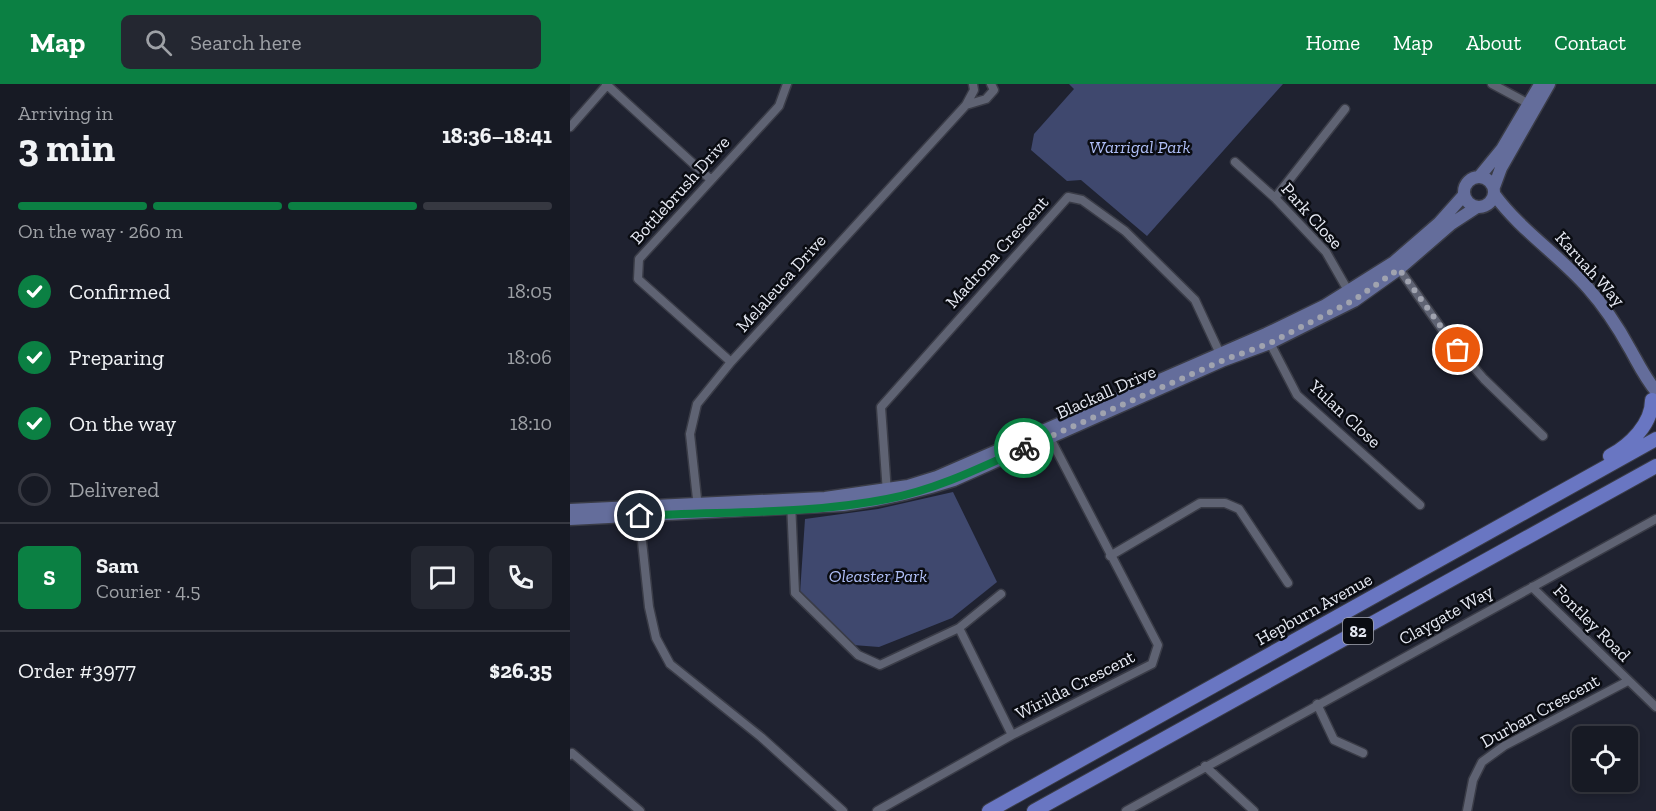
<!DOCTYPE html>
<meta charset="utf-8">
<style>
body{margin:0;font-family:"Zilla Slab",serif;background:#242731;color:#f1f3f6;height:100vh;display:flex;flex-direction:column;font-size:22px;white-space:nowrap}
*{box-sizing:border-box;margin:0}
p{font-size:20px;color:#9ea1a6}
.icon{flex:none;width:33px;height:33px;fill:none;stroke:currentColor;stroke-width:2;stroke-linecap:round;stroke-linejoin:round}
.map{position:relative;flex:1;overflow:hidden}
.drawer{display:flex;flex-direction:column;background:#171a24;width:570px}
.drawer>*{flex:none}
.tools{position:absolute;left:1002px;top:642px;display:grid;gap:12px}
.tools a{display:grid;place-items:center;width:66px;height:66px;border-radius:9px;background:#171a24;box-shadow:0 3px 9px #0003,0 0 0 2px #363841;font-size:30px}
.pin{position:absolute;display:grid;place-items:center;width:51px;height:51px;color:#fff;margin:-26px;border:3px solid #fff;border-radius:50%;box-shadow:0 2px 6px #0007}
.courier{position:absolute;display:grid;place-items:center;width:60px;height:60px;margin:-30px;border:4px solid #0b8043;border-radius:50%;background:#fff;color:#222;box-shadow:0 2px 8px #0007}
.summary em{font-style:normal;font-weight:700}
.summary div{display:flex;flex-direction:column-reverse}
.summary{display:flex;align-items:center;justify-content:space-between;height:102px;padding:0 18px}
h1{font-size:39px;font-weight:700;line-height:45px}
.bar{display:grid;grid-template-columns:repeat(4,1fr);gap:9px 6px;align-content:center;height:72px;padding:0 18px}
.bar i{height:8px;border-radius:4px;background:#363841}
.bar .current{background:#0b8043}
.bar p{grid-column:span 4}
.line{display:flex;align-items:center;gap:15px;padding:0 18px;border-top:2px solid #363841}
.line div{flex:1}
.round{display:grid;place-items:center;flex:none;width:63px;height:63px;border-radius:9px;background:#242731}
ol{padding:0 18px;list-style:none}
li{display:flex;align-items:center;gap:18px;height:66px}
li p{margin-inline-start:auto}
li .icon{padding:6px;border-radius:50%;background:#0b8043;color:#fff;stroke-width:4}
li:last-child{color:#9ea1a6}
li i{width:33px;height:33px;border:3px solid #363841;border-radius:50%}
header{display:flex;align-items:center;gap:36px;box-sizing:border-box;height:84px;padding:0 30px;background:#0b8043;color:#fff}
header strong{font-size:28px}
nav{display:flex;gap:33px;margin-inline-start:auto;font-size:21px}
.search{width:420px;height:54px;background:#242731;display:flex;align-items:center;gap:15px;box-sizing:border-box;padding:0 21px;border-radius:9px;color:#9ea1a6;font-size:22px}
main{display:flex;flex:1;min-height:0}
.map>svg:first-child{display:block}
</style>
<header>
<strong>Map</strong>
<div class="search"><svg class="icon" aria-label="search" viewBox="0 0 24 24"><circle cx="10" cy="10" r="6"/><path d="M15 15l6 6"/></svg>Search here</div>
<nav><a>Home</a><a>Map</a><a>About</a><a>Contact</a></nav>
</header>
<main>
<section class="drawer">
<div class="summary"><div><h1>3 min</h1><p>Arriving in</p></div><em>18:36–18:41</em></div>
<div class="bar"><i class="current"></i><i class="current"></i><i class="current"></i><i></i><p>On the way · 260 m</p></div>
<ol>
<li><svg class="icon" aria-label="check" viewBox="0 0 24 24"><path d="M5 12l5 5 9-10"/></svg>Confirmed<p>18:05</p></li>
<li><svg class="icon" aria-label="check" viewBox="0 0 24 24"><path d="M5 12l5 5 9-10"/></svg>Preparing<p>18:06</p></li>
<li><svg class="icon" aria-label="check" viewBox="0 0 24 24"><path d="M5 12l5 5 9-10"/></svg>On the way<p>18:10</p></li>
<li><i></i>Delivered</li>
</ol>
<div class="line" style="height:108px"><b class="round" style="background:#0b8043;color:#fff">S</b><div><b>Sam</b><p>Courier · 4.5</p></div><a class="round"><svg class="icon" aria-label="chat" viewBox="0 0 24 24"><path d="M4 5h16v11H9l-5 4z"/></svg></a><a class="round"><svg class="icon" aria-label="phone" viewBox="0 0 24 24"><path d="M5 4h4l2 5-3 2q2 4 5 5l2-3 5 2v4C11 20 4 13 5 4z"/></svg></a></div>
<div class="line" style="height:78px"><div>Order #3977</div><b>$26.35</b></div>
</section>
<div class="map">
<svg width="1086" height="727" viewBox="0 0 1086 727">
<rect width="100%" height="100%" fill="#1f2230"/>
<path fill="#3f486e" d="M499 0H713L577 152 511 96 497 97 461 66 464 50 504 5Z
M383 408 427 498 382 534 309 563 283 561 230 509 235 435 308 425Z"/>
<g fill="none" stroke-linecap="round" stroke-linejoin="round">
<g stroke="#3a3c47" stroke-width="11">
<path id="street" d="M36 0 140 95
M922 0 961 21
M396 21 416 15 424 6 421 0
M0 43 37 1
M665 78 705 114 756 168 780 210
M705 114 775 25
M827 182 876 251 914 295 973 352
M698 255 727 311 850 421
M161 278 68 195 69 175 209 22 217 0
M317 409 311 323 498 113 512 116 555 147 625 216 652 274
M221 418 225 509 288 571 310 581 389 544 431 510
M128 424 120 350 127 320 161 278 396 21 404 6 403 0
M69 429 79 523 86 554 100 580 191 653 273 727
M540 472 630 419H655L669 425 718 499
M962 503 1086 623
M389 544 442 651
M747 620 764 656 793 669
M0 671 2 669 70 727
M635 682 684 727
M307 727 442 651 582 580 588 561 478 350
M556 727 1086 435
M897 727 903 696 912 678 934 662 1058 597"/>
</g>
<g stroke="#3a3c47" stroke-width="15">
<path id="secondary" d="M894 108a15 15 0 1 1 30 0a15 15 0 1 1-30 0Z
M909 93 932 65 968 4
M924 103 931 84 979 0
M924 110C950 146 989 171 1018 204 1034 222 1048 243 1060 265 1068 279 1075 294 1086 307
M0 426 255 414 338 402 367 393 696 250 754 222 824 178 869 139 894 111
M0 435 273 421C311 416 347 408 384 396L654 276 700 259 784 217 829 185 881 140 907 123"/>
</g>
<g stroke="#3a3c47" stroke-width="16">
<path id="primary" d="M1040 372C1060 361 1082 340 1082 316
M419 727 1086 355
M464 727 1086 382"/>
</g>
<use href="#street" stroke="#5f6373" stroke-width="8"/>
<use href="#secondary" stroke="#646d9b" stroke-width="12"/>
<use href="#primary" stroke="#6976c2" stroke-width="14"/>
</g>
<g fill="none" stroke-linecap="round" stroke-linejoin="round">
<path stroke="#a0a3af" stroke-width="6" stroke-dasharray="0 10.8" d="M454 364 654 276 700 259 784 216 829 185 888 266"/>
<path stroke="#0b8043" stroke-width="8" d="M70 432C151 427 236 431 317 415 365 406 410 384 454 364"/>
</g>
<g text-anchor="middle" stroke-width="5" stroke-linejoin="round" paint-order="stroke">
<rect fill="#0a0c12" stroke="#a4a7b0" stroke-width="1.5" x="773" y="534" width="30" height="26" rx="4.5"/>
<g font-size="16" font-weight="bold" fill="#e6e9f3">
<text x="788" y="553">82</text>
</g>
<g font-size="18" font-style="italic" fill="#afbef6" stroke="#0a0c12">
<text x="570" y="69">Warrigal Park</text>
<text x="308" y="498">Oleaster Park</text>
</g>
<g font-size="18" fill="#e6e9f3" stroke="#0a0c12">
<text transform="translate(110 106) rotate(-48)" y="6">Bottlebrush Drive</text>
<text transform="translate(742 132) rotate(48)" y="6">Park Close</text>
<text transform="translate(427 168) rotate(-48)" y="6">Madrona Crescent</text>
<text transform="translate(1020 185) rotate(48)" y="6">Karuah Way</text>
<text transform="translate(211 199) rotate(-48)" y="6">Melaleuca Drive</text>
<text transform="translate(536 308) rotate(-24)" y="6">Blackall Drive</text>
<text transform="translate(775 330) rotate(43)" y="6">Yulan Close</text>
<text transform="translate(744 525) rotate(-29)" y="6">Hepburn Avenue</text>
<text transform="translate(876 531) rotate(-29)" y="6">Claygate Way</text>
<text transform="translate(1022 539) rotate(45)" y="6">Fontley Road</text>
<text transform="translate(505 601) rotate(-27)" y="6">Wirilda Crescent</text>
<text transform="translate(970 627) rotate(-29)" y="6">Durban Crescent</text>
</g>
</g>
</svg>
<div class="tools">
<a><svg class="icon" aria-label="locate" viewBox="0 0 24 24"><circle cx="12" cy="12" r="6"/><path d="M12 2v4M12 18v4M2 12h4M18 12h4"/></svg></a>
</div>
<div class="pin" style="left:888px;top:266px;background:#ea580c"><svg class="icon" aria-label="bag" viewBox="0 0 24 24"><path d="M5 8h14l-1 12H6zM9 8a3 3 0 0 1 6 0"/></svg></div>
<div class="pin" style="left:70px;top:432px;background:#1f2937"><svg class="icon" aria-label="home" viewBox="0 0 24 24"><path d="M3 11l9-7 9 7M6 9v11h12V9"/></svg></div>
<div class="courier" style="left:454px;top:364px"><svg class="icon" aria-label="bike" viewBox="0 0 24 24"><circle cx="6" cy="16" r="4"/><circle cx="18" cy="16" r="4"/><path d="M6 16l4-8h5l3 8M10 8l3 8H6M13 5h3"/></svg></div>
</div>
</main>
